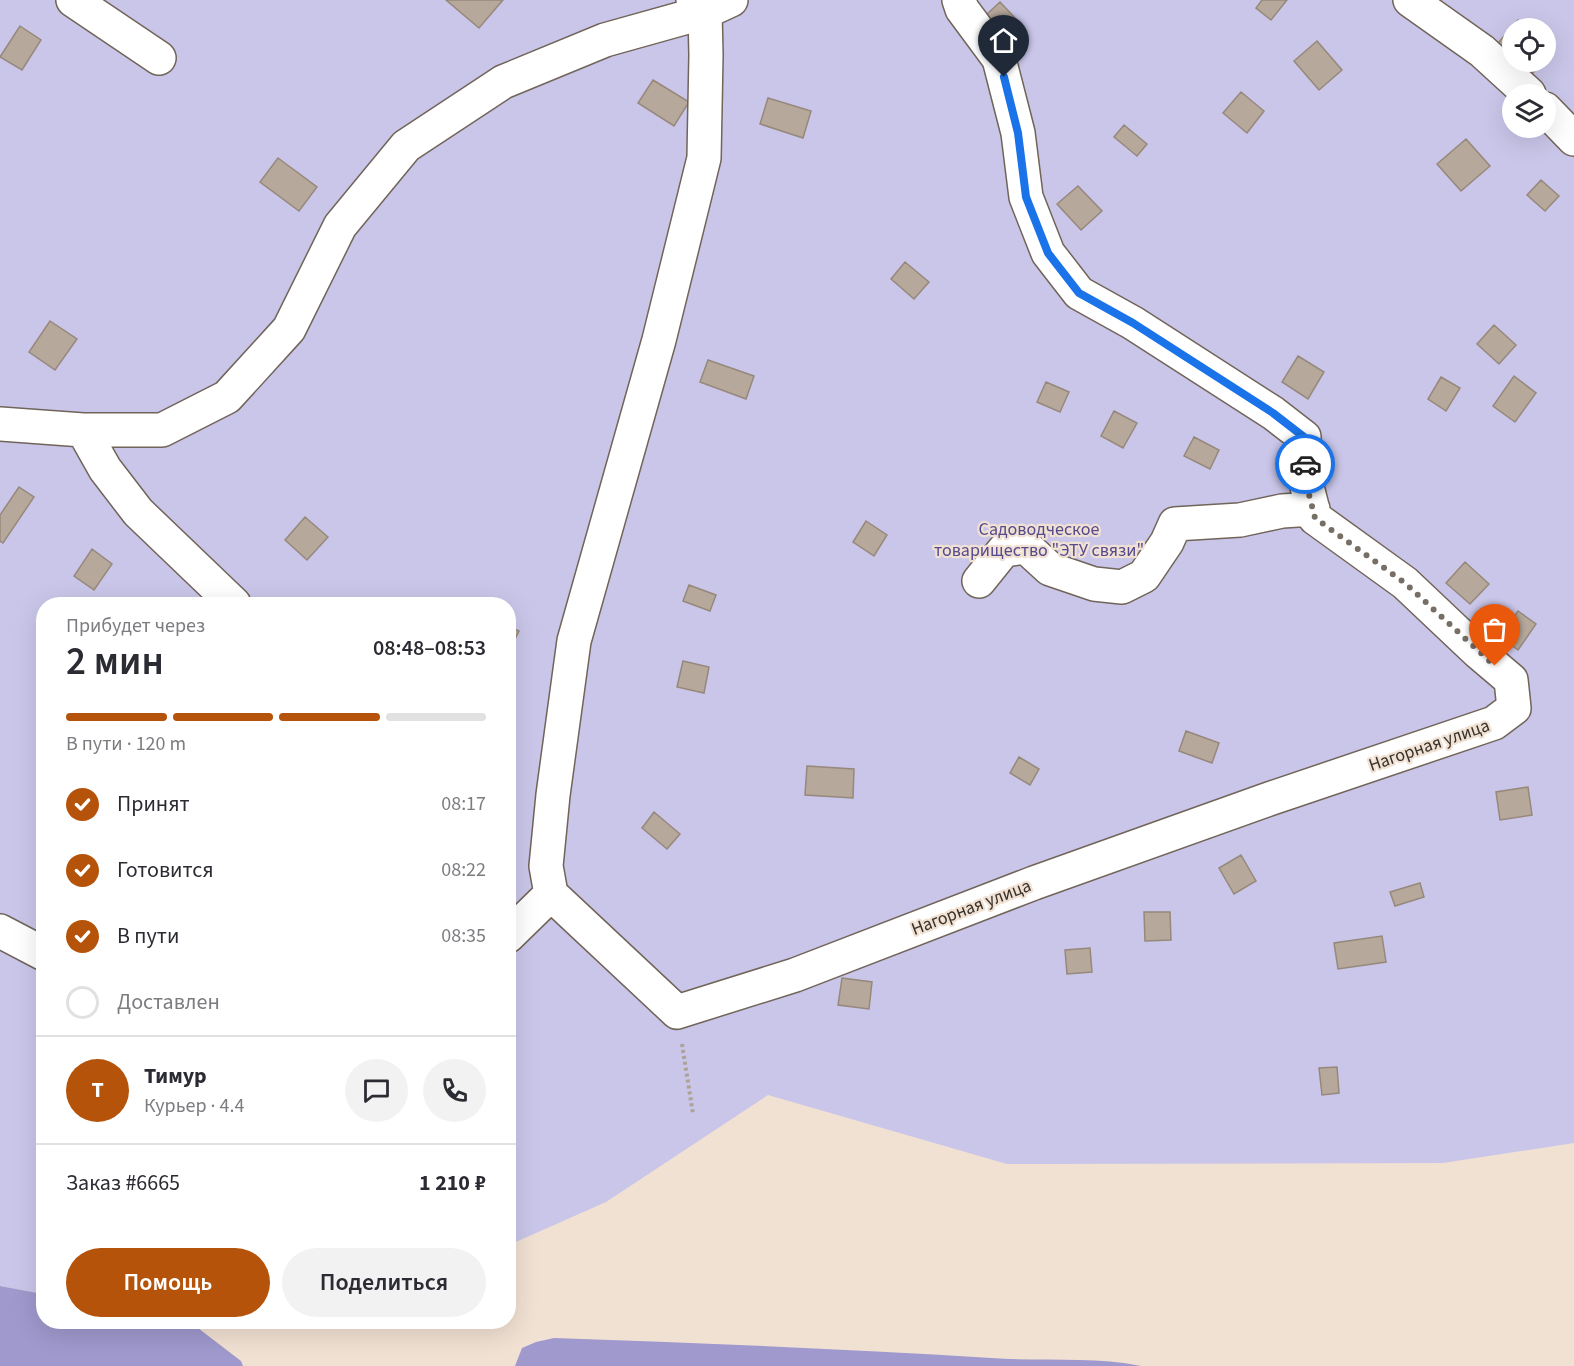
<!DOCTYPE html>
<html lang="ru">
<meta charset="utf-8">
<style>
body{margin:0;font-family:"Source Sans 3",sans-serif;background:#f2f2f3;color:#2b2b33;height:100vh;display:flex;flex-direction:column;font-size:22px;white-space:nowrap}
*{box-sizing:border-box;margin:0}
p{font-size:20px;color:#7c7c81}
.icon{flex:none;width:33px;height:33px;fill:none;stroke:currentColor;stroke-width:2;stroke-linecap:round;stroke-linejoin:round}
.map{position:relative;flex:1;overflow:hidden}
.details{position:absolute;left:36px;top:597px;width:480px;height:732px;display:flex;flex-direction:column;background:#fff;border-radius:24px;box-shadow:0 6px 24px #0002}
.details>*{flex:none}
.fabs{position:absolute;left:1502px;top:18px;display:grid;gap:12px}
.fabs a{display:grid;place-items:center;width:54px;height:54px;border-radius:50%;background:#fff;box-shadow:0 6px 24px #0002;font-size:30px}
.pin{position:absolute;display:grid;place-items:center;width:51px;height:51px;color:#fff;margin:-62px -26px;border-radius:50% 50% 50% 0;rotate:-45deg;box-shadow:0 0 6px #0007}
.pin .icon{rotate:45deg}
.courier{position:absolute;display:grid;place-items:center;width:60px;height:60px;margin:-30px;border:4px solid #1a73e8;border-radius:50%;background:#fff;color:#222;box-shadow:0 2px 8px #0007}
.overview em{font-style:normal;font-weight:600}
.overview div{display:flex;flex-direction:column-reverse}
.overview{display:flex;align-items:center;justify-content:space-between;height:102px;padding:0 30px}
h1{font-size:39px;font-weight:600;line-height:45px}
.bar{display:grid;grid-template-columns:repeat(4,1fr);gap:9px 6px;align-content:center;height:72px;padding:0 30px}
.bar i{height:8px;border-radius:4px;background:#e1e1e2}
.bar .active{background:#b45309}
.bar p{grid-column:span 4}
.line{display:flex;align-items:center;gap:15px;padding:0 30px;border-top:2px solid #e1e1e2}
.line div{flex:1}
.round{display:grid;place-items:center;flex:none;width:63px;height:63px;border-radius:32px;background:#f2f2f3}
ol{padding:0 30px;list-style:none}
li{display:flex;align-items:center;gap:18px;height:66px}
li p{margin-inline-start:auto}
li .icon{padding:6px;border-radius:50%;background:#b45309;color:#fff;stroke-width:4}
li:last-child{color:#7c7c81}
li i{width:33px;height:33px;border:3px solid #e1e1e2;border-radius:50%}
.cta{display:flex;gap:12px;margin-top:auto;padding:12px 30px}
.cta a{flex:1;height:69px;border-radius:36px;background:#b45309;color:#fff;font-size:24px;font-weight:600;line-height:69px;text-align:center}
.cta a+a{background:#f2f2f3;color:#2b2b33}
.map>svg:first-child{display:block}
</style>
<div class="map">
<svg width="1574" height="1366" viewBox="0 0 1574 1366">
<rect width="100%" height="100%" fill="#f1e1d3"/>
<path fill="#c9c6e9" fill-rule="evenodd" d="M0 0H1574V1143L1443 1163 1007 1164 768 1095 606 1202 509 1245 508 604H44L43 1294 0 1286ZM1512 28H1545V62H1512ZM1512 94H1545V128H1512Z"/>
<path fill="#9f99cd" d="M0 1286 43 1294 44 1322H174L198 1328 241 1361 243 1366H0Z
M554 1338C700 1343 846 1349 991 1358 1041 1362 1092 1356 1141 1366H515L522 1348 536 1342Z"/>
<path fill="#b6a89b" stroke="#96887b" stroke-width="1.5" d="M446 0H503L479 28Z
M1262 0H1287L1271 20 1256 8Z
M1000 2 1018 21 1003 34 986 15Z
M1518 20 1528 28H1512V56L1498 43Z
M20 26 41 40 22 70 0 57Z
M1317 41 1342 70 1319 90 1294 61Z
M1518 62H1543L1532 74Z
M653 80 689 102 674 126 638 103Z
M1241 92 1264 111 1247 133 1223 113Z
M768 98 811 111 803 138 760 124Z
M1124 125 1147 144 1137 156 1114 137Z
M1466 139 1490 166 1461 191 1437 164Z
M278 158 317 187 299 211 260 182Z
M1541 180 1559 196 1545 211 1527 195Z
M1078 186 1102 211 1081 230 1057 204Z
M905 262 929 282 914 299 891 279Z
M50 321 77 339 55 370 29 352Z
M1494 325 1516 345 1499 364 1477 344Z
M1298 356 1324 372 1308 399 1282 382Z
M708 360 754 376 746 399 700 382Z
M1514 376 1536 393 1515 422 1493 406Z
M1441 377 1460 388 1446 411 1428 399Z
M1046 382 1069 392 1060 412 1037 402Z
M1114 411 1137 423 1123 448 1101 436Z
M1194 437 1219 450 1210 469 1184 456Z
M19 487 34 497 3 543 0 541V515Z
M305 517 328 537 307 560 285 540Z
M866 521 887 535 874 556 853 542Z
M92 549 112 564 94 590 74 576Z
M1465 562 1489 584 1470 604 1446 583Z
M689 585 716 595 710 611 683 601Z
M1518 611 1536 624 1518 650 1499 636Z
M508 626 519 631 508 653Z
M683 661 709 667 704 693 677 687Z
M1186 731 1219 743 1212 763 1179 751Z
M1019 757 1039 769 1030 785 1010 773Z
M807 766 854 769 853 798 805 795Z
M1528 787 1532 815 1500 820 1496 792Z
M654 812 680 834 667 849 642 828Z
M1241 855 1256 881 1234 894 1219 868Z
M1420 883 1424 897 1395 906 1390 892Z
M1144 912H1170L1171 940 1145 941Z
M1382 936 1386 962 1338 969 1334 943Z
M1090 948 1092 972 1067 974 1065 950Z
M842 978 872 982 869 1009 838 1005Z
M1337 1067 1339 1093 1322 1095 1319 1068Z"/>
<g fill="none" stroke-linecap="round" stroke-linejoin="round">
<g stroke="#716458" stroke-width="36">
<path id="minor" d="M73 0 159 58
M693 0 705 12 706 55 704 158 659 340 574 641 553 795 546 866 551 894 677 1012 795 975 1034 883 1269 799 1494 723 1514 708 1511 680 1478 652 1405 583 1315 518 1305 479 1304 437 1273 413 1133 323 1079 293 1048 253 1026 197 1018 133 999 59 962 9 959 0
M1410 0 1482 51 1529 94
M1545 109 1574 139
M0 424 83 430H162L227 397 289 329 340 226 406 146 503 82 605 40 705 12 731 0
M83 430 105 469 138 512 234 604
M979 581 1004 550 1026 547 1050 569 1094 584 1122 587 1144 576 1167 542 1175 524 1240 520 1282 511 1313 509
M0 931 44 954
M508 936 551 894"/>
</g>
<path stroke="#aea196" stroke-width="4" stroke-dasharray="3 3" stroke-linecap="butt" d="M682 1044 693 1114"/>
<use href="#minor" stroke="#fff" stroke-width="33"/>
</g>
<g fill="none" stroke-linecap="round" stroke-linejoin="round">
<path stroke="#776e65" stroke-width="6" stroke-dasharray="0 10.8" d="M1305 464V479L1315 518 1405 583 1495 666"/>
<path stroke="#1a73e8" stroke-width="8" d="M1004 77 1018 133 1026 197 1048 253 1079 293 1133 323 1273 413 1304 437 1305 464"/>
</g>
<g text-anchor="middle" stroke-width="4.5" stroke-linejoin="round" paint-order="stroke">
<g font-size="18" fill="#574b8e" stroke="#f1e1d3">
<text x="1039" y="535">Садоводческое<tspan x="1039" dy="21">товарищество "ЭТУ связи"</tspan></text>
</g>
<g font-size="18" fill="#36302a" stroke="#f1e1d3">
<text transform="translate(1429 745) rotate(-19)" y="6">Нагорная улица</text>
<text transform="translate(971 907) rotate(-21)" y="6">Нагорная улица</text>
</g>
</g>
</svg>
<div class="fabs">
<a><svg class="icon" aria-label="locate" viewBox="0 0 24 24"><circle cx="12" cy="12" r="6"/><path d="M12 2v4M12 18v4M2 12h4M18 12h4"/></svg></a>
<a><svg class="icon" aria-label="layers" viewBox="0 0 24 24"><path d="M12 4l9 5-9 5-9-5zM3 14l9 5 9-5"/></svg></a>
</div>
<div class="pin" style="left:1495px;top:666px;background:#ea580c"><svg class="icon" aria-label="bag" viewBox="0 0 24 24"><path d="M5 8h14l-1 12H6zM9 8a3 3 0 0 1 6 0"/></svg></div>
<div class="pin" style="left:1004px;top:77px;background:#1f2937"><svg class="icon" aria-label="home" viewBox="0 0 24 24"><path d="M3 11l9-7 9 7M6 9v11h12V9"/></svg></div>
<div class="courier" style="left:1305px;top:464px"><svg class="icon" aria-label="car" viewBox="0 0 24 24"><path d="M5 17H2v-5l4-1 3-4h7l3 4 3 1v5h-3M9 17h6M6 11h13"/><circle cx="7" cy="17" r="2"/><circle cx="17" cy="17" r="2"/></svg></div>
<section class="details">
<div class="overview"><div><h1>2 мин</h1><p>Прибудет через</p></div><em>08:48–08:53</em></div>
<div class="bar"><i class="active"></i><i class="active"></i><i class="active"></i><i></i><p>В пути · 120 m</p></div>
<ol>
<li><svg class="icon" aria-label="check" viewBox="0 0 24 24"><path d="M5 12l5 5 9-10"/></svg>Принят<p>08:17</p></li>
<li><svg class="icon" aria-label="check" viewBox="0 0 24 24"><path d="M5 12l5 5 9-10"/></svg>Готовится<p>08:22</p></li>
<li><svg class="icon" aria-label="check" viewBox="0 0 24 24"><path d="M5 12l5 5 9-10"/></svg>В пути<p>08:35</p></li>
<li><i></i>Доставлен</li>
</ol>
<div class="line" style="height:108px"><b class="round" style="background:#b45309;color:#fff">Т</b><div><b>Тимур</b><p>Курьер · 4.4</p></div><a class="round"><svg class="icon" aria-label="chat" viewBox="0 0 24 24"><path d="M4 5h16v11H9l-5 4z"/></svg></a><a class="round"><svg class="icon" aria-label="phone" viewBox="0 0 24 24"><path d="M5 4h4l2 5-3 2q2 4 5 5l2-3 5 2v4C11 20 4 13 5 4z"/></svg></a></div>
<div class="line" style="height:78px"><div>Заказ #6665</div><b>1 210 ₽</b></div>
<div class="cta"><a>Помощь</a><a>Поделиться</a></div>
</section>
</div>
